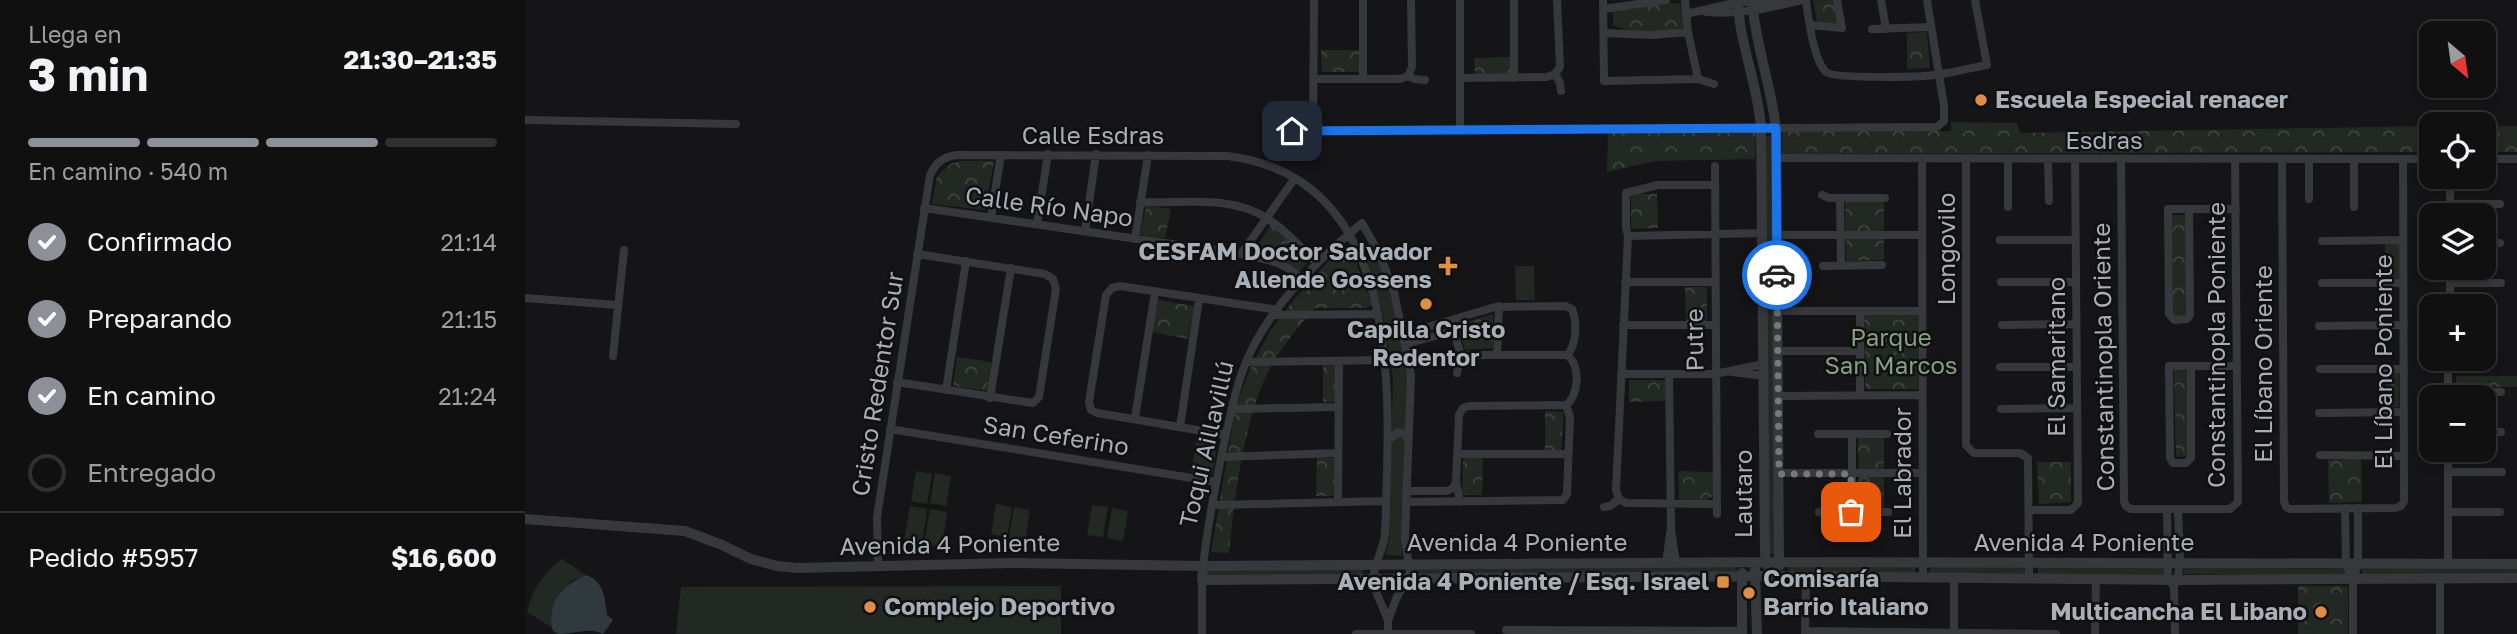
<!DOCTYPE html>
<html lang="es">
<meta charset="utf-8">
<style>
body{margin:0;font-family:"Golos Text",sans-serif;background:#1e1e1f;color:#f1f3f6;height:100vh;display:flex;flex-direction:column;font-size:26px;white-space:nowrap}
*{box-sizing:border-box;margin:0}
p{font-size:23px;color:#9c9d9f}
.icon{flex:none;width:38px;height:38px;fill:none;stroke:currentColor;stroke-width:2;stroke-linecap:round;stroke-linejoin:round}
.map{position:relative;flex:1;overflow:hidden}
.panel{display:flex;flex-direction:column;background:#101011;width:525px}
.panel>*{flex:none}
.needle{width:46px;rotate:151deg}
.fabs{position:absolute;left:1894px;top:21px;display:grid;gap:14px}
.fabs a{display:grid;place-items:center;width:77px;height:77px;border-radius:14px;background:#101011;box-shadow:0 4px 10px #0003,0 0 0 2px #303031;font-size:35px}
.pin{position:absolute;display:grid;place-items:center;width:60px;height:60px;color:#fff;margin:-30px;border-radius:14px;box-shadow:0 4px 10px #0006}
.courier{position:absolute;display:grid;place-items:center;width:70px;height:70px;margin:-35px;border:5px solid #1a73e8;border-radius:50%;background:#fff;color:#222;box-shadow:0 2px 9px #0007}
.head em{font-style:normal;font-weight:700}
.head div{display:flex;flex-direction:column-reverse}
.head{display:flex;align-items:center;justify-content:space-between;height:119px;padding:0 28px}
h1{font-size:46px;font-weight:700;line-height:52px}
.bar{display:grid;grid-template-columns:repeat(4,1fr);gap:10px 7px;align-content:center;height:84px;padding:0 28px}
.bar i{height:9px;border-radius:5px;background:#303031}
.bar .active{background:#8c9099}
.bar p{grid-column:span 4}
.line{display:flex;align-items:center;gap:18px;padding:0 28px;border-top:2px solid #303031}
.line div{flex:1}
ol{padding:0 28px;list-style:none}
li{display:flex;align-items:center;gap:21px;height:77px}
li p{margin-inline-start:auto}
li .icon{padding:7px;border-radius:50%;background:#8c9099;color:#fff;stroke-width:4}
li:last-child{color:#9c9d9f}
li i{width:38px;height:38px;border:4px solid #303031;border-radius:50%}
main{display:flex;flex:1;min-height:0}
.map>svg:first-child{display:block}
</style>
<main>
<section class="panel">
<div class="head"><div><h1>3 min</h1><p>Llega en</p></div><em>21:30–21:35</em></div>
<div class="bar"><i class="active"></i><i class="active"></i><i class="active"></i><i></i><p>En camino · 540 m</p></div>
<ol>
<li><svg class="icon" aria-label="check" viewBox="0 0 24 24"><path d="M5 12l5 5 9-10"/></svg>Confirmado<p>21:14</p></li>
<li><svg class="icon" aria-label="check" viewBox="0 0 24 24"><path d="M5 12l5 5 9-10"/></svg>Preparando<p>21:15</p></li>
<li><svg class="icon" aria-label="check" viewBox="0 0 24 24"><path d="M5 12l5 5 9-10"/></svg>En camino<p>21:24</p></li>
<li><i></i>Entregado</li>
</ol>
<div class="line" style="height:91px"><div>Pedido #5957</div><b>$16,600</b></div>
</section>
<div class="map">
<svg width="1992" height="634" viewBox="0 0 1992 634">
<defs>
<pattern id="forest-crowns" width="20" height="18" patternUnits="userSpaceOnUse" patternTransform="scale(1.75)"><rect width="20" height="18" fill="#222922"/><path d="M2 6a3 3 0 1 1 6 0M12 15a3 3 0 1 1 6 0" fill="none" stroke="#3f4640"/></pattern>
</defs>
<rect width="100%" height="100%" fill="#151517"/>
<path fill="#222922" d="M1246 136 1251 554H1245L1240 137Z
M844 259 854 262 867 300 882 375 877 556 860 555 864 539 868 378 858 315 842 262Z
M990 266H1009L1010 300H991Z
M672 437 693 441 687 475 666 472Z
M391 471 407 474 402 504 386 501Z
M410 473 426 476 421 506 405 503Z
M471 504 487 507 482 537 466 534Z
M567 505 583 507 578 537 562 535Z
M385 506 402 509 397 544 379 541Z
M489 507 505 510 500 540 484 538Z
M587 508 603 511 598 541 582 538Z
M405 509 422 512 417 547 399 544Z
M37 559 61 575 46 581 26 611V627L2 612C8 589 17 574 37 559Z
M1264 565 1391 567 1390 574 1262 572Z
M1212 566V573L887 575V568Z
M1405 566H1499L1500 573H1405Z
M1513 567 1642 568 1641 575H1513Z
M1992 567V574L1837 575V568Z
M1659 568 1820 569 1823 576 1658 574Z
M838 569 839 576 681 575V570Z
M536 586V634H151L156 587Z"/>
<path fill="url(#forest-crowns)" d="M1288 0H1310L1314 24 1292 22Z
M1141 2 1157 4 1159 28C1136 31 1110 35 1088 25V10Z
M1402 32 1405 68 1382 69V33Z
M796 50H836L834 72H797Z
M987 57V74L950 75 949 58Z
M1426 122 1492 123 1495 133 1906 126V152L1257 154V131H1426Z
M1958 126H1992V152H1958Z
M1231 130 1230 159 1130 161 1082 172 1083 132Z
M437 161H469L460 210 407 204 412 176 427 163Z
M1106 194H1132L1133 228 1106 229Z
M1359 201V260L1321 261 1320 202Z
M621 206 646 209 640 238 615 235Z
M1647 215H1661L1663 317H1648Z
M746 225 769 245 783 261 775 271 757 260 727 254Z
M1875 242V279L1860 280V243Z
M817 246H825L847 305 842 308H790C772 328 754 350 742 374 719 422 709 499 704 553L686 552 711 406 725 369 745 331 767 302Z
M1160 287H1182V321H1161Z
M633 300 669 306 663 339 627 332Z
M968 314V348L940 350 934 330 936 324Z
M1339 314H1393V389H1340Z
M432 357 466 362 462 391 428 386Z
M798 364H812V402H798Z
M1649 370 1664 371V456L1651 457Z
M1861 370H1874L1873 407H1861Z
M1931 376H1992V387H1931Z
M1104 380H1140V401L1104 402Z
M1020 411 1039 412 1036 450H1020Z
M1333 436H1359V509H1334Z
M940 457H958L957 495H940L937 493 938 460Z
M792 458H810L809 496H791Z
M1836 459 1837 502 1804 503 1803 460Z
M1512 462H1546V502L1514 504Z
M1153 471 1188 472V496L1182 500H1154Z
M1773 586H1823V634H1773Z"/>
<path fill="#303a3e" d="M61 575C79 581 80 598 82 615L88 620 78 634C75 633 72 631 68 631 59 630 46 634 34 634 27 632 26 627 26 621 26 597 41 584 61 575Z"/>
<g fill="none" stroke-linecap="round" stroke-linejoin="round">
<path stroke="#37383b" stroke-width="8" d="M935 0V130
M989 0V78
M1078 0 1079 81 1173 79 1189 84
M1160 0 1163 32 1173 79
M1281 0C1283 17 1289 61 1301 72 1308 79 1395 77 1409 75 1427 73 1444 68 1462 65L1450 0
M1356 0 1361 29
M1078 9 1141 0
M1181 12C1215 15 1244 8 1277 0
M1161 14 1213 2H1268
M1285 25 1317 28 1312 0
M1347 29 1406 27
M1079 33 1127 35 1163 32
M1030 74 1035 67 1032 0
M1030 74 1035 83 1036 91
M883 76 887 67 886 0
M883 76 889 79 900 80
M936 78 1022 77 1030 74
M789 79H875L883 76
M838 79V0
M0 120 211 124
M767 131 1412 127 1419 121V106L1402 0
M788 131 789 0
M1251 158 1906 159
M1397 159 1398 578
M1441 159V445L1449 453H1495L1503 458 1504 579
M1483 159V207
M1958 159H1992
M1523 160 1524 201
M1596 160 1599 501 1601 506 1606 509H1705L1713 502 1710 161
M1757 160 1759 501 1761 507 1765 509 1870 508 1876 506 1879 501 1878 160
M1784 160V199
M1829 160V207
M1190 166 1192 514
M1925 177V215
M1297 195 1304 198H1360
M1315 198 1316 266
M615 202C657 204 706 194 743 219 762 231 776 248 792 263
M1925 204H1975
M399 208 716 254C740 259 760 262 777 279
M1664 209 1665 315 1662 319 1649 320 1644 314 1643 209H1711
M466 217 476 155
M512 224 523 154
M560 231 571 154
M1252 235H1397
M1103 236 1238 233
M610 239 623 155
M1475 240H1550
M1797 241 1878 240
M1958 243H1975
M716 254 770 178
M1298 266 1357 265
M1925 268V306
M1100 282H1189
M1476 282H1551
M1797 283H1878
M1925 283H1976
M0 298 92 305
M1252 311H1397
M1335 311V395
M749 315 853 314
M925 321 936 355 932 373
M1098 325H1189
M1477 325 1551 324
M1794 326 1879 325
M879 334 970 307 1040 306 1047 309C1052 321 1052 345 1042 355
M881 344 928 331
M1253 351H1334
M936 355H1042
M972 355 974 306
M88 356 99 250
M1923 359V394
M721 362 861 360
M1666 366V458L1661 463H1648L1645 458 1644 366H1712
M1475 367H1551
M1795 369H1879
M1207 372 1239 376
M1096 374H1190L1239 364
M372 382 508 403 514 397 531 289 528 279 520 274 392 254
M421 390 441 261
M1923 392H1976
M1253 396 1397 395
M465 398 486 268
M1041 405C1054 396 1056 365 1042 355
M707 409 814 407
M1476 409 1552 408
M1794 413 1879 412
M610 418 630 292
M655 427 674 299
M365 429 691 482
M1958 432H1976
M1293 434H1362
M701 435 572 413 566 410 564 402 581 295 587 288 595 286 753 310
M864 440 873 432 879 434 883 440
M932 454H1043
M1795 455 1879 456
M697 457 813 453
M1923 472H1977
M1254 473H1397
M881 491H922L928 488 931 482
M1094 499 1091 490 1103 236 1101 228V193L1133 185H1190
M1094 499 1101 503 1192 504
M813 502 814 361
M881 502 1038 500 1042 494 1045 417 1041 405
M935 502 931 482 934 415 938 408 944 406 1041 405
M688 505 861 501
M1079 507 1085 506 1094 499
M1820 508 1821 565 1828 579
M1642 509 1643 580 1647 584
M1504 510H1546L1553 503 1550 160
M1294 512H1363
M1327 512V434
M1923 512H1975
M1146 529 1151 563
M1141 563 1146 526 1144 374
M1923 565V450
M353 566 352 517 405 175C411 163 417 157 432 155L702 156C871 176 866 375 861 503 861 515 861 528 859 540 856 553 848 568 848 581 849 591 860 610 863 621
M678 566C683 523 691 481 700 439 707 407 713 376 728 347 752 300 797 256 837 223L855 255 869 292 886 375 880 538 885 573 871 599 863 621V634
M981 630 1217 631
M1280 631 1531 634
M677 634V580
M831 634H946
M1280 634 1281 576
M1429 634V578
M1570 634 1571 579
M1650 634 1649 586C1659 571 1653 528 1653 509
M1828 634V579L1833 565V508
M1915 634V579"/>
<path stroke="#37383b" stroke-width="10" d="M1213 0C1214 44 1233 84 1236 128L1240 554 1243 567
M1227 0C1230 44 1246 84 1251 128L1254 566
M0 519 160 531 197 545 226 559 252 566 272 568 487 563 678 566 1255 562 1992 564
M678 566 677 580 1249 576 1653 580 1992 578
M1230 570 1232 634
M1217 573V634"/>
</g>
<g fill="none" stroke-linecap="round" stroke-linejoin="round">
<path stroke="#75797e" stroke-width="7" stroke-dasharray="0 12.6" d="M1252 275 1254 474H1326V512"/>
<path stroke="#1a73e8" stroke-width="9" d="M767 131 1251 128 1252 275"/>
</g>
<g fill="#e08e44" stroke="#101012" stroke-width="2.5">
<circle cx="1456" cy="100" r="7"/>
<path d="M919.5 255.5h7v7h7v7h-7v7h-7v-7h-7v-7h7z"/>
<circle cx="901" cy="304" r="7"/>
<rect x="1191" y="575" width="14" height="14" rx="3.5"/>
<circle cx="1224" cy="593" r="7"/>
<circle cx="345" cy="607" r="7"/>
<circle cx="1796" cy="612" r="7"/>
</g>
<g text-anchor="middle" stroke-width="5" stroke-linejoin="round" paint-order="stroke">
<g font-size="24" font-weight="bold" fill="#a8afb6" stroke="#101012" text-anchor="start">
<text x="1470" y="108">Escuela Especial renacer</text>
<text x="907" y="260" text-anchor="end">CESFAM Doctor Salvador<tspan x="907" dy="28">Allende Gossens</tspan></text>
<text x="901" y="338" text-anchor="middle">Capilla Cristo<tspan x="901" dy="28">Redentor</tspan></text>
<text x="1238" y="587">Comisaría<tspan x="1238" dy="28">Barrio Italiano</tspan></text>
<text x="1184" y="590" text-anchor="end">Avenida 4 Poniente / Esq. Israel</text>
<text x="359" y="615">Complejo Deportivo</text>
<text x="1782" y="620" text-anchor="end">Multicancha El Libano</text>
</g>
<g font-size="24" fill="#a8afb6" stroke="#101012">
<text x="568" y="144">Calle Esdras</text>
<text x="1579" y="149">Esdras</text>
<text transform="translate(524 207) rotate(8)" y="8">Calle Río Napo</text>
<text transform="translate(1422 249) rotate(-90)" y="8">Longovilo</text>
<text transform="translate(1170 340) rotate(-91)" y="8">Putre</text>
<text transform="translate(1692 345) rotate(-90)" y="8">Constantinopla Poniente</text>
<text transform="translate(1532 357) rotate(-90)" y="8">El Samaritano</text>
<text transform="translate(1579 357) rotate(-91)" y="8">Constantinopla Oriente</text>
<text transform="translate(1859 362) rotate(-90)" y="8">El Líbano Poniente</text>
<text transform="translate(1739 364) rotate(-90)" y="8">El Líbano Oriente</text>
<text transform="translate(353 384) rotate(-81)" y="8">Cristo Redentor Sur</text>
<text transform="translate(531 436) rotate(9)" y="8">San Ceferino</text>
<text transform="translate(682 444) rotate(-77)" y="8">Toqui Aillavillú</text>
<text transform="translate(1378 473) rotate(-90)" y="8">El Labrador</text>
<text transform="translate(1219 494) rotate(-90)" y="8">Lautaro</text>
<text x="992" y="551">Avenida 4 Poniente</text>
<text x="1559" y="551">Avenida 4 Poniente</text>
<text transform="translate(425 545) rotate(-1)" y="8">Avenida 4 Poniente</text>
</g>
<g font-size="24" fill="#859f81" stroke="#101012">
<text x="1366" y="346">Parque<tspan x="1366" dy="28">San Marcos</tspan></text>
</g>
</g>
</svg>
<div class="fabs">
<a><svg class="needle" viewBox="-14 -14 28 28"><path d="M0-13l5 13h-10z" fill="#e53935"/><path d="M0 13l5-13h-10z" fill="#9c9d9f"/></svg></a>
<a><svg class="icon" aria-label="locate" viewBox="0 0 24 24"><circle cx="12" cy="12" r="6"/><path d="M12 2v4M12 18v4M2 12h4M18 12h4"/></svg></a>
<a><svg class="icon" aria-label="layers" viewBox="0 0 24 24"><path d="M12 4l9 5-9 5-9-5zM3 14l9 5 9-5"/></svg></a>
<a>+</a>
<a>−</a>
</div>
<div class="pin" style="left:1326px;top:512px;background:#ea580c"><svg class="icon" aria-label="bag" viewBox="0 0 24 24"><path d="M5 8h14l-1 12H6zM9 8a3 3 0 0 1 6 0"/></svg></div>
<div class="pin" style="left:767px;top:131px;background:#1f2937"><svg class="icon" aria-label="home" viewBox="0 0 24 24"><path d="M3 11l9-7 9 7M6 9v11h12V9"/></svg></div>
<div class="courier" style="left:1252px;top:275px"><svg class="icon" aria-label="car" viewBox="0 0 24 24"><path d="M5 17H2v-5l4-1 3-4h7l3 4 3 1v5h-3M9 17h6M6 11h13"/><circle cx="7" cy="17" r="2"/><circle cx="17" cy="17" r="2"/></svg></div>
</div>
</main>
